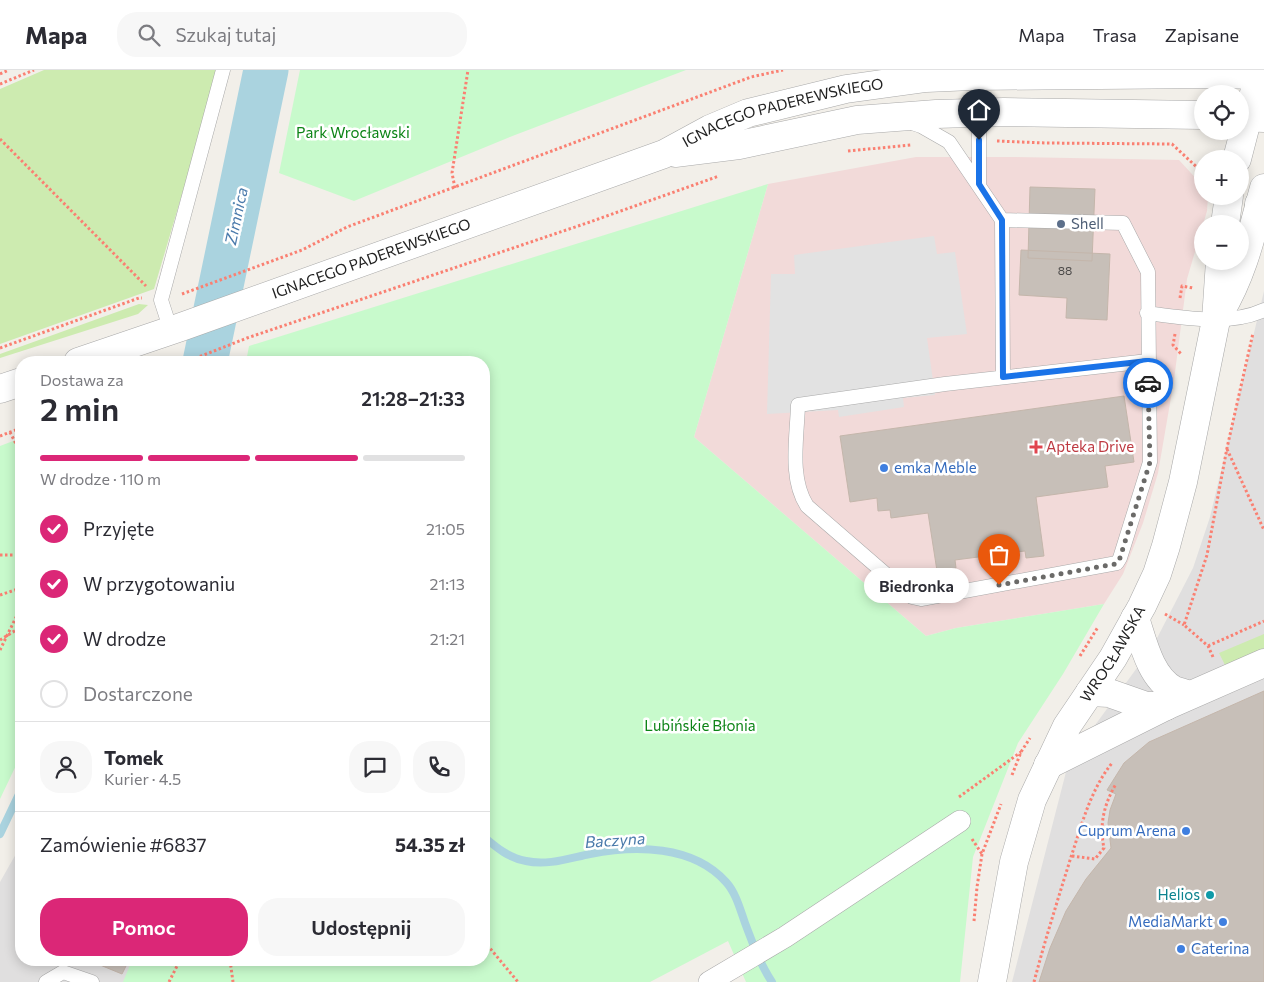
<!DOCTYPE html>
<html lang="pl">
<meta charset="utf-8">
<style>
body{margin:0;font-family:Commissioner,sans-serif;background:#f7f7f7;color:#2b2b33;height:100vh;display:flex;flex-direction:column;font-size:19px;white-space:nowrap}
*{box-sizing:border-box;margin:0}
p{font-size:16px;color:#7c7c81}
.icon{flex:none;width:28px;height:28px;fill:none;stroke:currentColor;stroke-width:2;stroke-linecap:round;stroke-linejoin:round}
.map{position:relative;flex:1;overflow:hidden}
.side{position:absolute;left:15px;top:286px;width:475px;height:610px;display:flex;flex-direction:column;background:#fff;border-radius:20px;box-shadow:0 2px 12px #0003}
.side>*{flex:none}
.buttons{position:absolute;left:1194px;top:15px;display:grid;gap:10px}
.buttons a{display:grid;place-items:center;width:55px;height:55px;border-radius:50%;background:#fff;box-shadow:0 2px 12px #0003;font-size:25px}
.pin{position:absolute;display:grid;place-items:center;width:42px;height:42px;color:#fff;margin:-51px -21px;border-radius:50% 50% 50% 0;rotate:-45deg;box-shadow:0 0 5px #0007}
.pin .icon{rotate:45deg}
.courier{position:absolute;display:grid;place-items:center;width:50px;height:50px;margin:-25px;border:4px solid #1a73e8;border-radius:50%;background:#fff;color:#222;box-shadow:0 1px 6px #0007}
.bubble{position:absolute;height:35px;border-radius:18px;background:#fff;box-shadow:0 2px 12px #0003;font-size:16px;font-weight:600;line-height:35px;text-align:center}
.headline em{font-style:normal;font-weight:600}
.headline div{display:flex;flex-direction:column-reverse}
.headline{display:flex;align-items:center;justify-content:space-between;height:85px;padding:0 25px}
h1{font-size:32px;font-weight:600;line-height:38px}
.bar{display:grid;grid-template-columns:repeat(4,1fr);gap:8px 5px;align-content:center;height:60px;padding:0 25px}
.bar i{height:6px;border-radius:4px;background:#e1e1e2}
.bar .selected{background:#db2777}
.bar p{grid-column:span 4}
.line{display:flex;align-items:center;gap:12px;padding:0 25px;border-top:1px solid #e1e1e2}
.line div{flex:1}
.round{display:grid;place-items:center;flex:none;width:52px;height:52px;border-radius:20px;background:#f7f7f7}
ol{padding:0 25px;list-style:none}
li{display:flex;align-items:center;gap:15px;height:55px}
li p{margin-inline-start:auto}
li .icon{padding:5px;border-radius:50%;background:#db2777;color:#fff;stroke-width:4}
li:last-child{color:#7c7c81}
li i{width:28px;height:28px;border:2px solid #e1e1e2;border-radius:50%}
.button{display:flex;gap:10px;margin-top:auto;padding:10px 25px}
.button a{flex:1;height:58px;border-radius:20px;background:#db2777;color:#fff;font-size:20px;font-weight:600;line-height:58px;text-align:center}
.button a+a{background:#f7f7f7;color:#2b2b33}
header{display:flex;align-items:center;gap:30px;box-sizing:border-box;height:70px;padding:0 25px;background:#fff;border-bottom:1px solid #e1e1e2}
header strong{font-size:24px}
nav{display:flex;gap:28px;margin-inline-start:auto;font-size:18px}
.search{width:350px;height:45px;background:#f7f7f7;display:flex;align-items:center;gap:12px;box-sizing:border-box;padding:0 18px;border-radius:20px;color:#7c7c81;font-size:19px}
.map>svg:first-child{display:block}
</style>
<header>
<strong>Mapa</strong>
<div class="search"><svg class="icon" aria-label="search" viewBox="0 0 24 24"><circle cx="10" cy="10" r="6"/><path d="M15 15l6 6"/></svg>Szukaj tutaj</div>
<nav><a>Mapa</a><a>Trasa</a><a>Zapisane</a></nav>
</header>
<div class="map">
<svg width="1264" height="912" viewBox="0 0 1264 912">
<rect width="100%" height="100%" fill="#f2efe9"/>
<path fill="#e0dfdf" d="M1264 221V912H1012L1066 702 1090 662 1153 576 1193 498 1210 447Z
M21 775V890H160L149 912H0V812Z"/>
<path fill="#f2dad9" d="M916 87H1015L1179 90 1202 115V126H1208L1207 141 1187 209 1174 310 1158 403 1143 453 1123 504 1104 534 956 558 926 566 694 367 768 114Z"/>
<path fill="#cdebb0" d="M44 0H216L209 33 154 219 0 274V19Z
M139 234 148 235 138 244 0 288V284Z
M1264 564V578L1225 595 1219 583Z"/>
<path fill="#c8facc" d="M300 0H686L515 65 354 131 279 103Z
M768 114 694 367 926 566 956 558 1104 534 1063 604 1018 673 973 787 960 912H746L728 871 650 912H123L132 890H484V292H246L249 276Z
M21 368V685L0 729V376Z"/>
<path fill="#e2e2e2" d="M934 166 937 184 955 182 967 264 927 268 935 325 903 328 904 337 839 347 838 340 767 344 771 204H795L794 185Z"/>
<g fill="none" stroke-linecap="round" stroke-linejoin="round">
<path stroke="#aad3df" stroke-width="8" d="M0 764 21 720
M484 767C497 778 509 788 526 791 547 796 570 788 590 784 635 775 693 775 726 812 736 823 740 839 745 853 753 874 760 894 772 912"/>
<path stroke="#aad3df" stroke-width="45" d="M205 292 266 0"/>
</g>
<path fill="#c7bfb8" stroke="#c4b6ab" d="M1030 117 1095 119 1092 191 1028 188Z
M1021 180 1110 184 1107 250 1066 248 1067 228 1019 225Z
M1124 326 1134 392 1105 396 1108 417 1036 427 1044 486 1026 488 1025 481 955 490 956 498 937 501 928 443 891 448 890 440 878 441 877 428 850 432 840 366Z
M1264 621V912H1039L1050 878 1066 841 1086 809 1111 778 1108 753 1110 740 1116 724 1107 720 1124 693 1149 672Z
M88 890H129L122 904Z"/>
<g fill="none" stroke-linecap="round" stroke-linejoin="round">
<g stroke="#a9a9a9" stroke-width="15">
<path id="service" d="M909 52 921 56 949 72 1002 150 1123 153 1148 202 1150 392 1120 488 1117 493 921 529 912 527 807 436C789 408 797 368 798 335L945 314 1148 291
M979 114V43
M1002 150 1003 307
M1147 243C1184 248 1230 256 1264 240
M171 261 161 230 223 0
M46 912 63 902 92 912"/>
</g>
<g stroke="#a9a9a9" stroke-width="22">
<path id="pedestrian" d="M709 912 785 867 960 751"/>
</g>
<g stroke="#a9a9a9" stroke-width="29">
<g id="minor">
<path d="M1237 89 1260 0"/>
<path d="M1225 154 1229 126"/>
<path d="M1220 242C1244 202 1252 162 1264 118"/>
<path d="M1135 548C1143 572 1150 607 1174 620 1179 622 1185 623 1189 625"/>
<path d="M1090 622 1109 623 1146 636H1166"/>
<path d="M1048 695 1166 636 1264 593"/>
<path id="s1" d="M992 912 1014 792 1032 730 1067 656 1113 588 1142 536 1157 504 1166 476 1183 412 1216 250 1220 191"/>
</g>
</g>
<g stroke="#a9a9a9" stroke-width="29">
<g id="tertiary">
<path d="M1240 47 1264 48"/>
<path d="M675 83 739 75 857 50 936 44 1004 42 1202 45"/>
<path d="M1259 134 1264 128"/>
<path id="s2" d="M78 292 181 257 664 84 710 59 748 43 846 19 926 8 972 6 1209 4 1264 5"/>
<path d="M0 319 21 312"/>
</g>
</g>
<path stroke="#fa8072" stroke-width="3" stroke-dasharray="2.5 2.5" stroke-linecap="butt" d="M0 4 9 0
M0 14 34 0
M0 69 146 216
M997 71 1045 73 1172 74 1202 102
M848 81 911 75
M455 118 452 103 468 0
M182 224 302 180 347 157 751 7 783 0
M1180 228 1182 216 1193 218
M1175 264 1173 275 1182 285
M0 278 139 228H142
M186 292 247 268 587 153 719 106
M10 362 21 384
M0 366 21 358
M1227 379 1264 460
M0 485H21
M0 525 21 518
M1165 544 1184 555
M0 570 21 557
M1208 576 1264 551
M0 580 21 537
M1080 586 1098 557
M1213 587 1208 576 1184 555 1207 485 1227 378 1253 263
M1012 705 1021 682 1030 668
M959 727 1021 682
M972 769 982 784
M1072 786 1095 789 1104 778C1099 755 1104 734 1116 714
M974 851 977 817 982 784 1001 734
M484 871 518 912
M230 890 233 912
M169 912 180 890
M1034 912C1045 870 1058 829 1071 787 1082 754 1090 721 1112 693"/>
<use href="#service" stroke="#fff" stroke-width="14"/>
<use href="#pedestrian" stroke="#fff" stroke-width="21"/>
<use href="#minor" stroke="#fff" stroke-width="28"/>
<use href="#tertiary" stroke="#fff" stroke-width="28"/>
</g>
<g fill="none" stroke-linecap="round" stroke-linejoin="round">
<path stroke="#6b6a68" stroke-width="5" stroke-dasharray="0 9" d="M999 515 1115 494 1119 491 1150 392 1148 313"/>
<path stroke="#1a73e8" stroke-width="6" d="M979 70V114L1002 150 1003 307 1148 291V313"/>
</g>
<circle fill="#5c6f8a" stroke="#fff" stroke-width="2" cx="1061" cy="154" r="5"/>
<path fill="#e0444e" stroke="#fff" stroke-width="2" d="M1033.5 369.5h5v5h5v5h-5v5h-5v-5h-5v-5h5z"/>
<g fill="#3f7fe0" stroke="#fff" stroke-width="2">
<circle cx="884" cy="398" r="5"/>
<circle cx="1186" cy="761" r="5"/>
<circle cx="1223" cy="852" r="5"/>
<circle cx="1181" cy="879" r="5"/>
</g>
<circle fill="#0f9aa8" stroke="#fff" stroke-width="2" cx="1210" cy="825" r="5"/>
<g text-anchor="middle" stroke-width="5" stroke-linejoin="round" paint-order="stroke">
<g font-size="12" fill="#4b4948">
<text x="1065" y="205">88</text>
</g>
<g font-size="15" fill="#222" stroke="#fff">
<text dy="5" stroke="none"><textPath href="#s2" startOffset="749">IGNACEGO PADEREWSKIEGO</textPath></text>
<text dy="5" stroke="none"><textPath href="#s2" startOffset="311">IGNACEGO PADEREWSKIEGO</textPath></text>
<text dy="5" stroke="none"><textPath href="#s1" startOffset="354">WROCŁAWSKA</textPath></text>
</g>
<g font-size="15" fill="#0c8416" stroke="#fff">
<text x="353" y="68">Park Wrocławski</text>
<text x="700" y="661">Lubińskie Błonia</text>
</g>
<g font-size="15" fill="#4e5e75" stroke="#fff" text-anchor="start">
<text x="1071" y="159">Shell</text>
</g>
<g font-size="15" fill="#be3a42" stroke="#fff" text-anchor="start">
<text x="1046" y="382">Apteka Drive</text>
</g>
<g font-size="15" fill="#366cbe" stroke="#fff" text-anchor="start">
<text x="894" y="403">emka Meble</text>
<text x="1176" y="766" text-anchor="end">Cuprum Arena</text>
<text x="1213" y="857" text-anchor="end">MediaMarkt</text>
<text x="1191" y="884">Caterina</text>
</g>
<g font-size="15" fill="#0d838f" stroke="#fff" text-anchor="end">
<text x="1200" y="830">Helios</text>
</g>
<g font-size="16" font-style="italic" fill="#4a7aab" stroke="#fff">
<text transform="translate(236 146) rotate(-78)" y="6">Zimnica</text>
<text transform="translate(615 770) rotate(-4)" y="6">Baczyna</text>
</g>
</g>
</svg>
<div class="buttons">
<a><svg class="icon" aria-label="locate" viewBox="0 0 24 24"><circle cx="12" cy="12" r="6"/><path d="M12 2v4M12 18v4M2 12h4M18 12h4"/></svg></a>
<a>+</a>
<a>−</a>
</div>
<div class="pin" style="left:999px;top:515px;background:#ea580c"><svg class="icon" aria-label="bag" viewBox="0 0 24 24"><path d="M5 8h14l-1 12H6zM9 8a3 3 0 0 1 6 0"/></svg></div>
<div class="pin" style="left:979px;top:70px;background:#1f2937"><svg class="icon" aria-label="home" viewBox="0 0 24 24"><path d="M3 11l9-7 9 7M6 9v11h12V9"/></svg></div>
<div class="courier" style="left:1148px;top:313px"><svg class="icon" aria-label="car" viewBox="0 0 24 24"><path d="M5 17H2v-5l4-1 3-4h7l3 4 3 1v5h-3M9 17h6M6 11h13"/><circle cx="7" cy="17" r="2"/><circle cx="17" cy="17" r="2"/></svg></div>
<div class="bubble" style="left:864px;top:498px;width:105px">Biedronka</div>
<section class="side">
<div class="headline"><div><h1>2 min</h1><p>Dostawa za</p></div><em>21:28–21:33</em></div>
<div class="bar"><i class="selected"></i><i class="selected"></i><i class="selected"></i><i></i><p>W drodze · 110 m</p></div>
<ol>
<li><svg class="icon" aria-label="check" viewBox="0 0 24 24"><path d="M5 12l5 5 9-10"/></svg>Przyjęte<p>21:05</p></li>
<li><svg class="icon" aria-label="check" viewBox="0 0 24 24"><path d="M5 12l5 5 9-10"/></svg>W przygotowaniu<p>21:13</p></li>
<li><svg class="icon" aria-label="check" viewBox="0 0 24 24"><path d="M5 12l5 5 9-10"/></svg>W drodze<p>21:21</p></li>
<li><i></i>Dostarczone</li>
</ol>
<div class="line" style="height:90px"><a class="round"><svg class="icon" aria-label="person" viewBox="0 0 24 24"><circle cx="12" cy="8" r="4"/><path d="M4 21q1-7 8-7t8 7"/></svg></a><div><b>Tomek</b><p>Kurier · 4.5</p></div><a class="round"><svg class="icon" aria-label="chat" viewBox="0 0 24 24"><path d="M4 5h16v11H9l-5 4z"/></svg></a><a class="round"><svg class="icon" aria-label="phone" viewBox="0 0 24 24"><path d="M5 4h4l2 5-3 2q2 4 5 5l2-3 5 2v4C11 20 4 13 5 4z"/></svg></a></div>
<div class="line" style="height:65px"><div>Zamówienie #6837</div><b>54.35 zł</b></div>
<div class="button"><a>Pomoc</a><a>Udostępnij</a></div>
</section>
</div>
